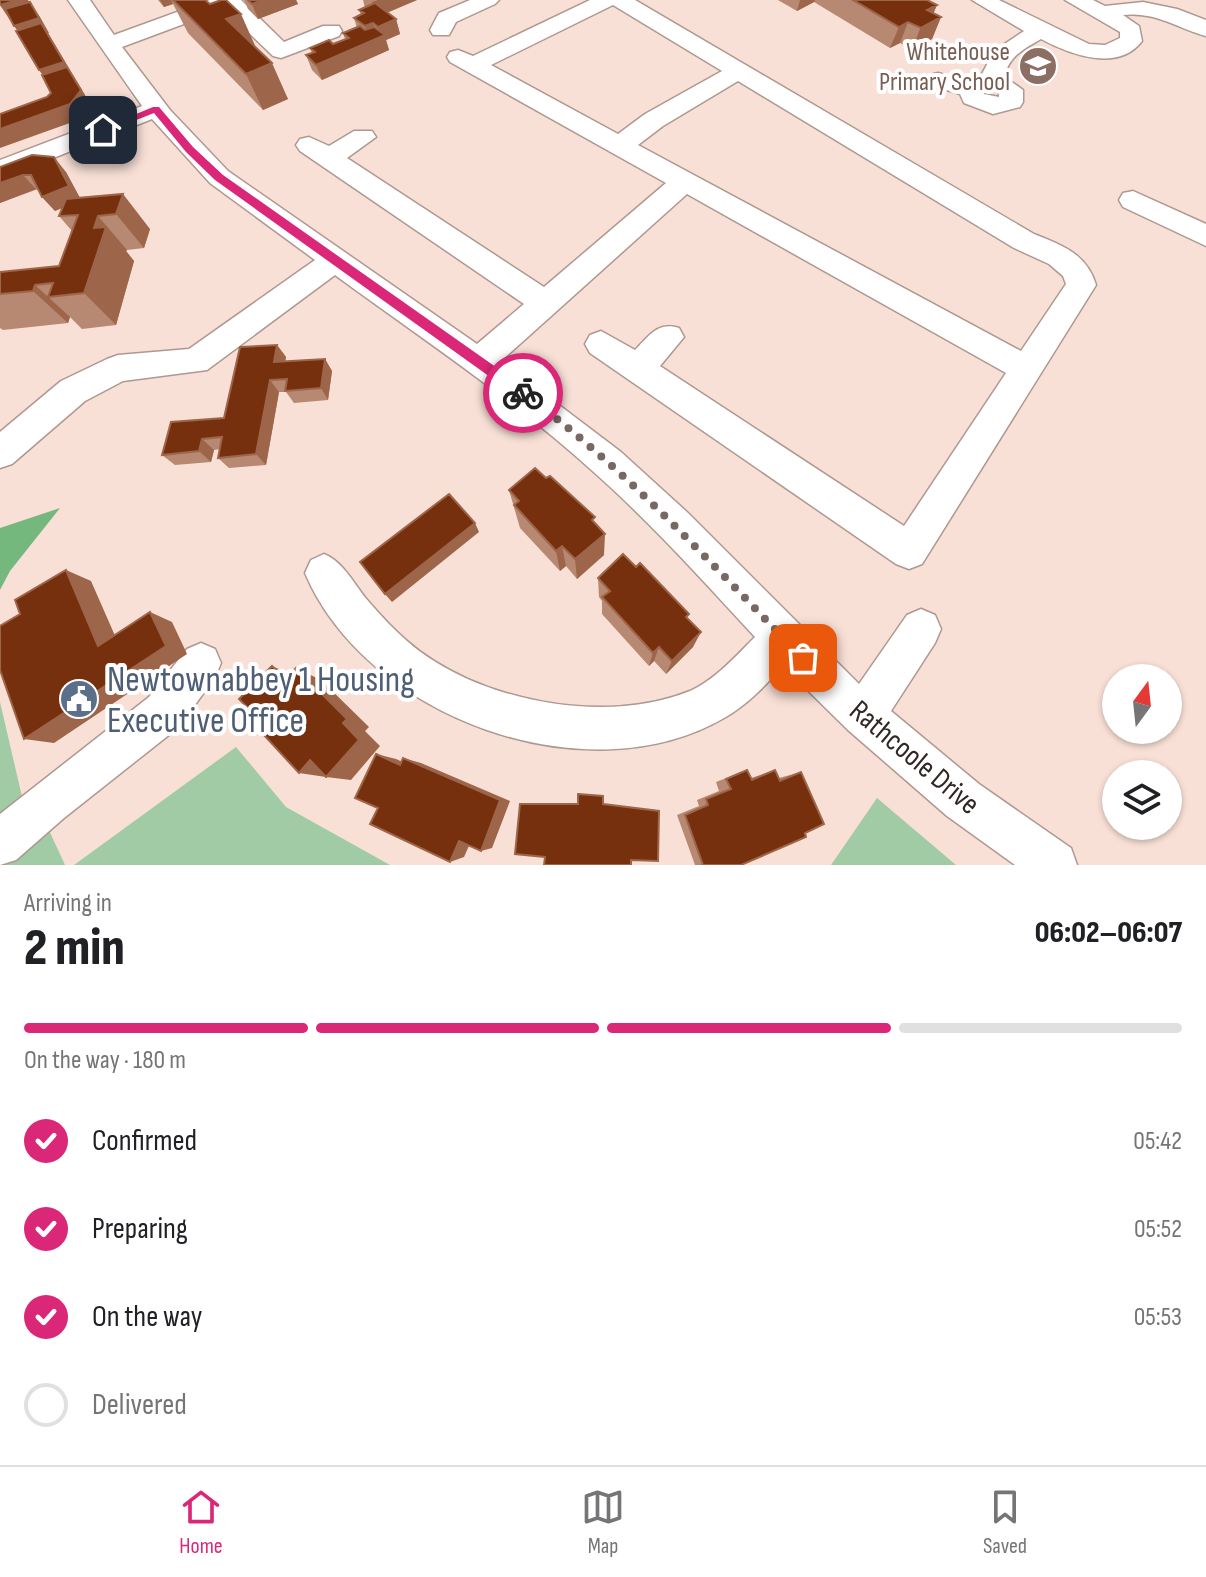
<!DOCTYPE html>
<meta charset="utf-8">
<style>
body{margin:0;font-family:"Sofia Sans Condensed",sans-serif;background:#f2f2f2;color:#202124;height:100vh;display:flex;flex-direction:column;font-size:30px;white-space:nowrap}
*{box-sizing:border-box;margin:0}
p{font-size:26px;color:#757577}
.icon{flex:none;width:44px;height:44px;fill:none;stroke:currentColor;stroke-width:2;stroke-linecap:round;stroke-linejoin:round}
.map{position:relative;height:865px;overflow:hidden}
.panel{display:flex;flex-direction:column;background:#fff;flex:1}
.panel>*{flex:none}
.needle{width:52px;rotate:15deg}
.buttons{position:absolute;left:1102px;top:664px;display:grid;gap:16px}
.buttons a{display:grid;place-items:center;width:80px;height:80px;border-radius:50%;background:#fff;box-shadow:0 2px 6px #0004;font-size:40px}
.pin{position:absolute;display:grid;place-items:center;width:68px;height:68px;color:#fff;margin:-34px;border-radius:16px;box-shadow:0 4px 12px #0006}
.courier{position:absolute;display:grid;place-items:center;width:80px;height:80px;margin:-40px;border:6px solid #db2777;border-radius:50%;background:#fff;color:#222;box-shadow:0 2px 10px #0007}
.summary em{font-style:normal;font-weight:800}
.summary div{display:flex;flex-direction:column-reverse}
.summary{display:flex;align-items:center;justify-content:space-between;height:136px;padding:0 24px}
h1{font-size:52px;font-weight:800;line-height:60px}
.bar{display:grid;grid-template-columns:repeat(4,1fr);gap:12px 8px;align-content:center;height:96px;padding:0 24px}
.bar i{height:10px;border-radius:6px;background:#e0e0e0}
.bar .current{background:#db2777}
.bar p{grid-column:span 4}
ol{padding:0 24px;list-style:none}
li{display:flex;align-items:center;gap:24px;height:88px}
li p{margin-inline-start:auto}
li .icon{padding:8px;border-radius:50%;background:#db2777;color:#fff;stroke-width:4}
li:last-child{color:#757577}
li i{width:44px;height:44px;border:4px solid #e0e0e0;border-radius:50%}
.dock{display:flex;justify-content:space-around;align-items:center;height:112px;border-top:2px solid #e0e0e0;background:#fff;font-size:22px;color:#757577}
.dock a{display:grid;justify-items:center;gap:4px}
.dock .current{color:#db2777}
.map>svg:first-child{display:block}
</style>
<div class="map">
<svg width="1206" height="865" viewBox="0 0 1206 865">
<rect width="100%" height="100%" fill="#f8e0d6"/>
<path fill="#a0cba4" d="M0 702 23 801 0 818Z
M236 747 286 807 390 865H74Z
M877 798 956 865H831Z
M48 828 65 865H4Z"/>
<path fill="#75b87e" d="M60 508 10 571 0 590V528Z"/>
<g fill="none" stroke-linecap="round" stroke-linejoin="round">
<g stroke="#ae988f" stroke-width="3">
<path id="minor" d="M68 0H90L114 35 210 0H241L284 42 323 26H339L342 31 339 36 281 58 273 56 224 9 122 47 170 110 228 171 477 344 524 304 300 151 296 145 300 139 309 137 329 146 354 131H372L376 137 347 158 544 287 666 183 450 62 447 57 450 52 458 50 473 56 590 0H635L1034 234C1062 245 1087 254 1096 285L922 564 909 569 896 564 590 353 585 344 590 335 601 331 635 350C649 336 658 321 679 328L684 337 660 366 904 526 1006 373 687 194 501 361 621 452 688 513 859 684 907 615 921 609 935 615 941 629 935 643 891 711 979 784 1071 848 1077 865H1015L947 816 848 730 783 666C765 686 747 705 724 718 586 798 366 717 305 573L311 560 324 554C345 563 354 585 369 602 381 616 393 629 407 641 475 701 605 726 690 691 715 680 736 656 755 637 704 582 653 525 597 475 516 401 424 340 335 275L207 370 123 381 85 401 12 464 0 468V432L61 381 107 359 118 355 189 349 315 260 210 183 152 119 0 179V160L142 106ZM613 5 722 71 645 114 618 134 491 65ZM738 81 1014 248 1049 264 1063 276 1066 284 1021 351 638 145 663 126Z
M470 0H499L495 4 456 22 449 35H433L430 30 439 13Z
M972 0H999L1089 44 1105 45 1120 38V32L1065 0H1093L1105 6 1143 2 1177 9 1206 20V36C1177 28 1155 11 1123 15L1139 26 1142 41C1118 73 1069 54 1041 39 1024 49 1007 57 1005 77L1023 90V102L1020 107 993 114 964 103 960 94 930 85 926 80 930 75 938 73 962 80 982 74 994 51 1024 31ZM987 87 999 93V97L984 94 983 89Z
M1133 191 1206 224V246L1123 207 1119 200 1123 193Z
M201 643 215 649 221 663 215 677 179 727 64 818 16 860 0 865V814L149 697 187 649Z"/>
</g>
<use href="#minor" fill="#fff" fill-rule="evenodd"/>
</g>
<path fill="#b78872" d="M158 0H205L257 48 288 99 263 110 188 33 173 4 164 7Z
M244 0H296L298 4 258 19 248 9Z
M363 0H417L387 13 396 19 400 34 386 40 389 50 322 80 312 70 306 55 312 53 310 48 333 44 345 39 343 33 357 28 354 18 361 15 359 10 365 8Z
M778 0H927L937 5 933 13 941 17 932 39 912 50 900 43 890 48 814 2 797 11Z
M0 167 66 172 80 198 150 229 144 248 127 250 126 251 134 261 116 325 82 329 70 317 68 323 3 330 0 328V272L59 266 72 231 59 216 62 208 55 211 42 197 38 189 0 203Z
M277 345 286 357 285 362 325 359 332 371 328 400 294 403 286 392H279L266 465 229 468 218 458 220 449 214 450 211 462 175 465 162 455 224 418Z
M509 490 595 523 604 555 577 579 566 566 560 571 520 528Z
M598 578 687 619 693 647 666 674 654 661 649 666 602 614V601L599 597Z
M747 770 751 778 775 770 779 778 801 772 805 833 741 865H695L677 815 699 806 697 800 719 791 716 782Z"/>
<path fill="#9d654a" d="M18 0H28L35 13 10 20 0 5Z
M160 0H171L173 4 164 7Z
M263 0H296L298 4 258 19 252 4Z
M378 0H417L376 17 372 2Z
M800 0H815L814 2 797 11Z
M30 2 40 17 49 33H48L91 105 81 119 0 148V129L70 104 50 85 39 70 25 41 14 26Z
M937 5 929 24 941 17 932 39 912 50 927 10Z
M241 14 257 50 226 19Z
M396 19 400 34 386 40 389 50 322 80 316 65 381 37 378 27Z
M908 22 900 43 890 48 899 27Z
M373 23 377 38 370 41 365 26Z
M272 63 288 99 263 110 246 74Z
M54 157 66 172 81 200 55 211 42 197Z
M23 175 36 189 0 203V183Z
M123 194 150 229 144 248 116 214Z
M98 216 127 250 126 251 134 261 116 325 84 293 94 228Z
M35 285 70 317 68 323 33 291Z
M277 345 286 357 283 375 274 362Z
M325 359 332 371 328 400 321 388Z
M270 380 279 392 266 465 256 454Z
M202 439 214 450 211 462 199 451Z
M475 523 479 532 392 602 385 594Z
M605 534 604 555 577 579 575 559Z
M562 546 566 566 560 571 556 551Z
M66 570 91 581 123 654 98 646Z
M150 612 172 622 187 654 54 743 24 739Z
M701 632 693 647 666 674 672 661Z
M659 647 654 661 649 666 653 653Z
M272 666 299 678 285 679Z
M296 668 321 680 369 727 365 731 380 746 351 780 326 777 343 723Z
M376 754 396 759 418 769 400 765Z
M403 758 421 763 510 801 492 848 481 851Z
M310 760 326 777 299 773Z
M472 839 464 857 450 862 459 841Z"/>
<path fill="#76300e" stroke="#9d654a" stroke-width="2" d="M0 0H18L0 5Z
M173 0H205L210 4 221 0H226L241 14 226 19 272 63 246 74Z
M248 0H263L252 4Z
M853 0H927L937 5 927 10 941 17 921 28 908 22 899 27Z
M30 2 39 18 14 26 5 9Z
M375 3 396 19 378 27 373 23 365 26 354 18 364 13 359 10Z
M41 23 64 62 39 70 16 31Z
M360 26 365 30 374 27 385 35 316 65 306 55 315 52 310 48 329 40 333 44 349 38 343 33Z
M67 67 81 90 70 104 0 129V114L47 97 51 93 42 75Z
M32 155 54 157 69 186 42 197 31 175H23L0 183V167Z
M123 194 116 214 98 216 94 228 106 227 84 293 48 297 53 283 35 285 33 291 0 294V272L59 266 78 215 59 216 66 199Z
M277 345 274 362 325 359 321 388 285 391 287 379 270 380 256 454 218 458 222 437 202 439 199 451 162 455 171 422 224 418 240 347Z
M535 468 546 478 550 476 595 517 592 520 605 534 575 559 562 546 556 551 514 505 519 501 509 490Z
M449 494 475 523 385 594 360 562Z
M623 554 636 567 640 563 689 614 686 617 701 632 672 661 659 647 653 653 602 597 610 591 598 578Z
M66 570 98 646 150 612 166 646 24 739 0 670V626L20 614 15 600Z
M272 666 285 679 296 668 347 719 343 723 359 740 326 777 310 760 299 773 250 720 255 715 239 699Z
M376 754 400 765 403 758 500 800 481 851 459 841 450 862 370 824 378 808 355 798Z
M747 770 752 780 775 770 780 781 801 772 824 824 805 833 806 837 741 865H703L685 815 708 805 706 799 731 789 726 779Z
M578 794 603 796V804L659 811 658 861 631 860V865H544L545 857 515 854 520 804H578Z"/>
<path fill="#db2777" d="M153 107H159L193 147 223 175 527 389V397H518L215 180 186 152 154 113 106 132 98 130Z"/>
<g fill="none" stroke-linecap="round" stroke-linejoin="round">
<path stroke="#776863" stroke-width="8" stroke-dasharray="0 14.4" d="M523 393C627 469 713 566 803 658"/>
</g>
<defs>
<g id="school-disc" transform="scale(2)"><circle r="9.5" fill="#8d6e63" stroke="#fff"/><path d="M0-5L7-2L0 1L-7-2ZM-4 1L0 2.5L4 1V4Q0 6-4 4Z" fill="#fff"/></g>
<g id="civic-disc" transform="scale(2)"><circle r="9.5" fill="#5c6f8a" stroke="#fff"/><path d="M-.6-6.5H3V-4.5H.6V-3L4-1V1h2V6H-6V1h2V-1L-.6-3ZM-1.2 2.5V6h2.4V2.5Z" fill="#fff"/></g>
</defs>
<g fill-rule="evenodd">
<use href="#school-disc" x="1038" y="66"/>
<use href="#civic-disc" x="79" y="699"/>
</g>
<g text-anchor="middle" stroke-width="8" stroke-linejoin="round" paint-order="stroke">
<g font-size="26" fill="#785e54" stroke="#fff" text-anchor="end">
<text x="1010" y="60">Whitehouse<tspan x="1010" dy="30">Primary School</tspan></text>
</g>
<g font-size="30" fill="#312825" stroke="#fff">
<text transform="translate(915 757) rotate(40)" y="10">Rathcoole Drive</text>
</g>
<g font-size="36" fill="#4e5e75" stroke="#fff" text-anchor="start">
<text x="107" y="691">Newtownabbey 1 Housing<tspan x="107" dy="41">Executive Office</tspan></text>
</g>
</g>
</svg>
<div class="buttons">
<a><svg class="needle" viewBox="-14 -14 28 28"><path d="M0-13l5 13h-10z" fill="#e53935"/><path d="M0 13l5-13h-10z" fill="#757577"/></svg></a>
<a><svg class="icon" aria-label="layers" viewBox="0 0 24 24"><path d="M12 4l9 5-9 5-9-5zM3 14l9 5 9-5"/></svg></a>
</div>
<div class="pin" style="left:803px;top:658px;background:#ea580c"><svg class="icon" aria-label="bag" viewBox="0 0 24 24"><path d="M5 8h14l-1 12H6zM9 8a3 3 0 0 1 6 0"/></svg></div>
<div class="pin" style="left:103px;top:130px;background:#1f2937"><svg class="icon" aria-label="home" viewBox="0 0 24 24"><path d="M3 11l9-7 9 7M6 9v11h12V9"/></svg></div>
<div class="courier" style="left:523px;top:393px"><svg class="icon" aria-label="bike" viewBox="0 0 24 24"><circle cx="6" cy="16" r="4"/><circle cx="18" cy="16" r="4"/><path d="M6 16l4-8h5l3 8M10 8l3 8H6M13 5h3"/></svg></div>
</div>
<section class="panel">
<div class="summary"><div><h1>2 min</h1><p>Arriving in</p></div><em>06:02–06:07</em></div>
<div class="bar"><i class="current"></i><i class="current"></i><i class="current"></i><i></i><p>On the way · 180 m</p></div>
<ol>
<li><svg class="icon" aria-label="check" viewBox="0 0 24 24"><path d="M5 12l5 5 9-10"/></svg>Confirmed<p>05:42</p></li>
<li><svg class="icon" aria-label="check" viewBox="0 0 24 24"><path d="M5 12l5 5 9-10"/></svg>Preparing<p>05:52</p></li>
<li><svg class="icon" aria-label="check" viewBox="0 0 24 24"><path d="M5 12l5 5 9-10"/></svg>On the way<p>05:53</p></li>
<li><i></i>Delivered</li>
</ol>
</section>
<nav class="dock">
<a class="current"><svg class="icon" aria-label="home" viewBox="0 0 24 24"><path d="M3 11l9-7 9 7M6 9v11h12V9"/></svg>Home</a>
<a><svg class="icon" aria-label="map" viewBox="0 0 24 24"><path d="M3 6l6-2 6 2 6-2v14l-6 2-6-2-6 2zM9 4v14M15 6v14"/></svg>Map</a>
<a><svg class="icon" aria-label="saved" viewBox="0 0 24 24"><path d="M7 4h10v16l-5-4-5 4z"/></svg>Saved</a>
</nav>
